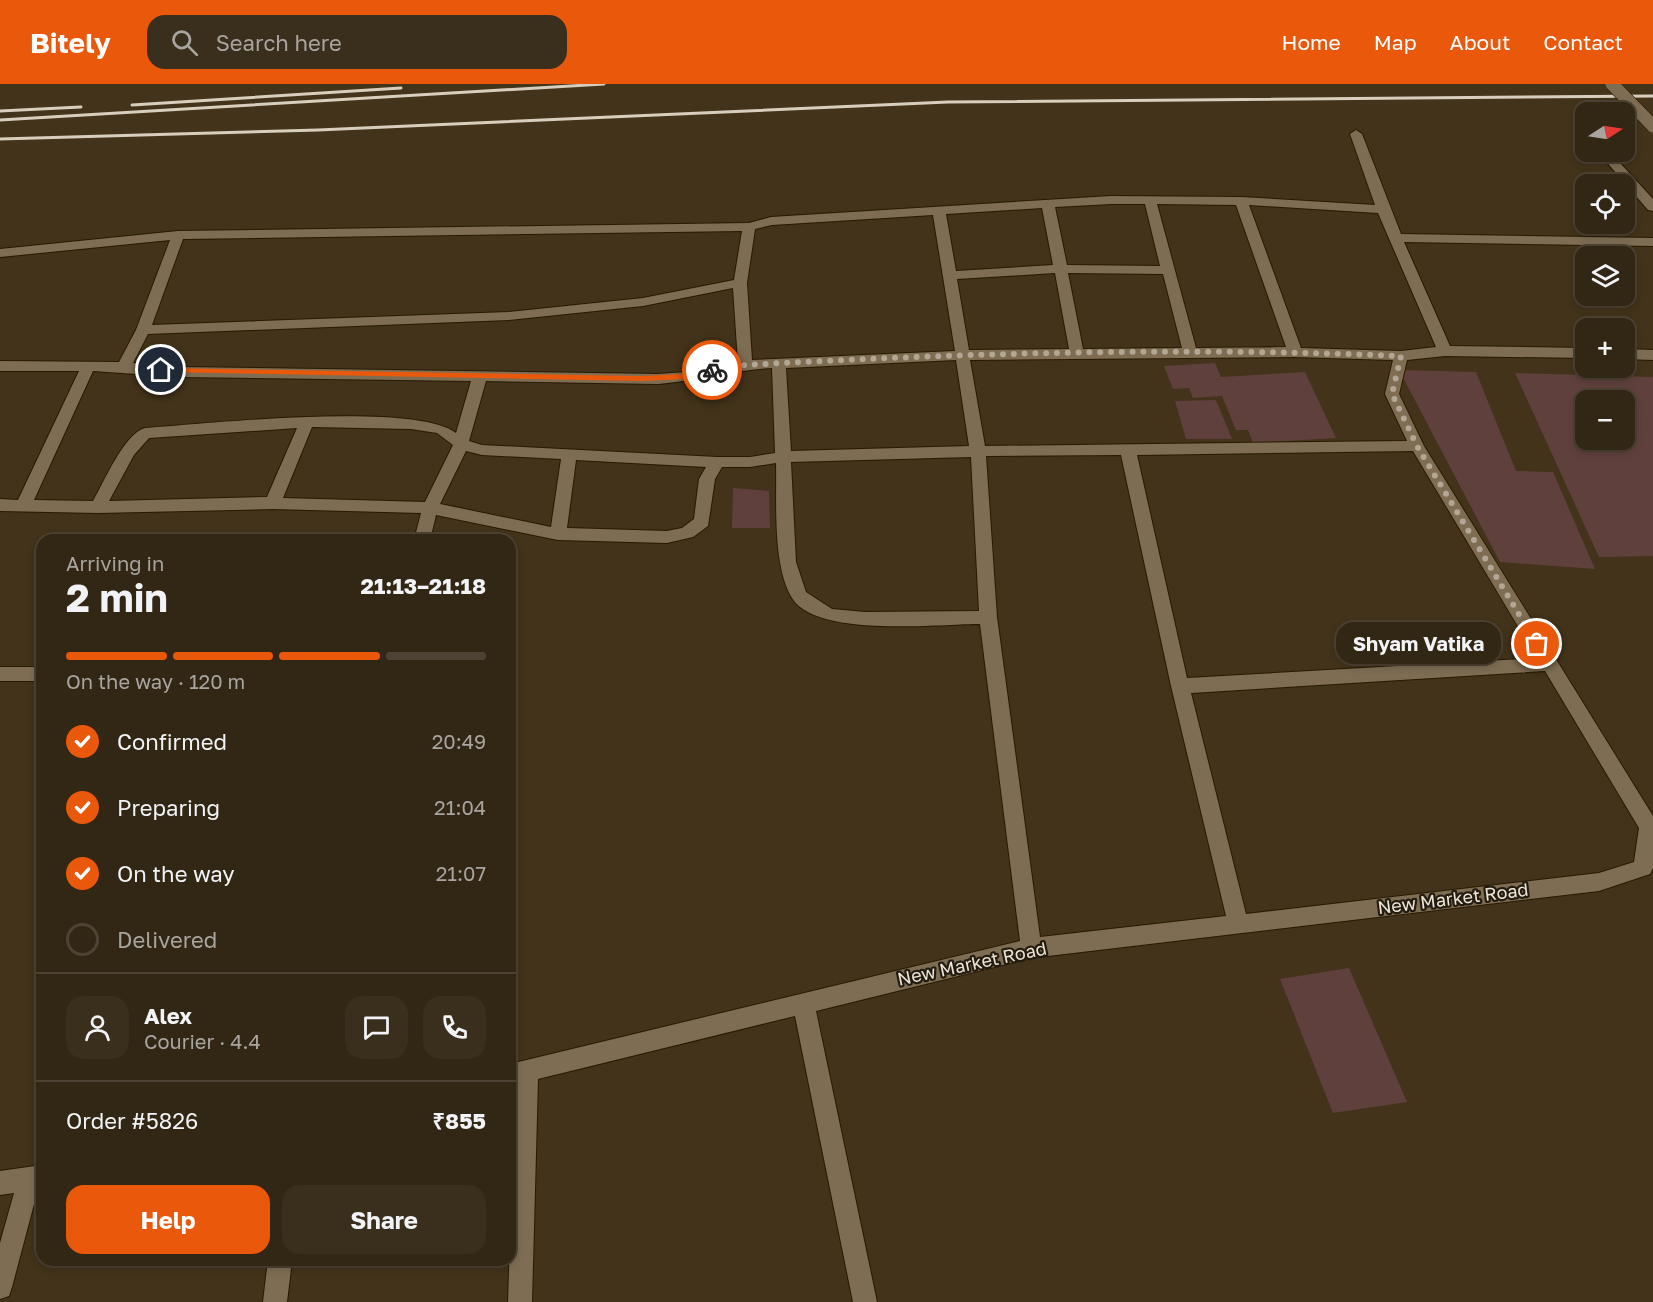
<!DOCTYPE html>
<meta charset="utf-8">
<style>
body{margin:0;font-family:"Golos Text",sans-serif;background:#3a2e1d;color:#f1f3f6;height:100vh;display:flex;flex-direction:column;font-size:22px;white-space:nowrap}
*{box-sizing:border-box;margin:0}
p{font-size:20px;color:#a8a5a0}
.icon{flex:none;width:33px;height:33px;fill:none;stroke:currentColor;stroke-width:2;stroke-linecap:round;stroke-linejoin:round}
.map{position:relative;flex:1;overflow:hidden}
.details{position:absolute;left:36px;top:450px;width:480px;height:732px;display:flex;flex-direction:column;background:#322614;border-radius:18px;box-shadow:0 3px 9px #0003,0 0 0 2px #4d4334}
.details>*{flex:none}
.needle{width:39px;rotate:78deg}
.tools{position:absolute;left:1575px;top:18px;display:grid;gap:12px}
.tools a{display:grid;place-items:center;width:60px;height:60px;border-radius:12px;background:#322614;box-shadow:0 3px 9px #0003,0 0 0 2px #4d4334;font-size:30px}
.pin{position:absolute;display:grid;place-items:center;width:51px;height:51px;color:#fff;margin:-26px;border:3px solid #fff;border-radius:50%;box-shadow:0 2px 6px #0007}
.courier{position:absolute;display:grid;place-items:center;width:60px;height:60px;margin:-30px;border:4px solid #ea580c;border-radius:50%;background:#fff;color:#222;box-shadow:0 2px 8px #0007}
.bubble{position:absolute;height:42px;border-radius:18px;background:#322614;box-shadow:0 3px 9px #0003,0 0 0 2px #4d4334;font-size:20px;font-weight:700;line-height:42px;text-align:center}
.overview em{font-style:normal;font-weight:700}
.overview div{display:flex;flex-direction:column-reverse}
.overview{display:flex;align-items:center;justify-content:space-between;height:102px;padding:0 30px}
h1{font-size:39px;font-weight:700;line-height:45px}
.bar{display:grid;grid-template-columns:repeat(4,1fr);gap:9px 6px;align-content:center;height:72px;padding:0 30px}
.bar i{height:8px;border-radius:4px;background:#4d4334}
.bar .on{background:#ea580c}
.bar p{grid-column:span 4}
.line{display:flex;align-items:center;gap:15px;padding:0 30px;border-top:2px solid #4d4334}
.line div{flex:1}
.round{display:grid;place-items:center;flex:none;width:63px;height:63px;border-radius:18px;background:#3a2e1d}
ol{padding:0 30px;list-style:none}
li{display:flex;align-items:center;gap:18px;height:66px}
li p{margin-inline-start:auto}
li .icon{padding:6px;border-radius:50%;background:#ea580c;color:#fff;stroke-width:4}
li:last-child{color:#a8a5a0}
li i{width:33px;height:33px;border:3px solid #4d4334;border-radius:50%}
.cta{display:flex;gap:12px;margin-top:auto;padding:12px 30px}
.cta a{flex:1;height:69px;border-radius:18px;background:#ea580c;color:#fff;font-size:24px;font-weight:700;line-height:69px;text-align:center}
.cta a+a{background:#3a2e1d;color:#f1f3f6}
header{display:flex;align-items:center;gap:36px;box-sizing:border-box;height:84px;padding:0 30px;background:#ea580c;color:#fff}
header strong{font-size:28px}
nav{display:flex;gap:33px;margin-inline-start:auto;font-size:21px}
.search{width:420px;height:54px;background:#3a2e1d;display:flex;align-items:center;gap:15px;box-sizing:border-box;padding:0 21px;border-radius:18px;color:#a8a5a0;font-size:22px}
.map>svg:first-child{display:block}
</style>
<header>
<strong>Bitely</strong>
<div class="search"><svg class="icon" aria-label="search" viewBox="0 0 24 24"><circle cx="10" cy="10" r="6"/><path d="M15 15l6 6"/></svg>Search here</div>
<nav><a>Home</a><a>Map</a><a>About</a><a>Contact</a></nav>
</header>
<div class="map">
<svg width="1653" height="1218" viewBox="0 0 1653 1218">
<rect width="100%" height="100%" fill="#42331a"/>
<path fill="#5f403d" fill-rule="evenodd" d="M1215 279 1221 293 1305 288 1336 354 1253 359 1248 346H1236L1222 312 1193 314 1189 304 1173 305 1164 282Z
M1399 286 1476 288 1516 387 1553 388 1595 485 1500 478Z
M1515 289 1653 293V472L1599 473ZM1586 316H1624V356H1586Z
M1216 316 1232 355H1186L1175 317Z
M733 404 769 407 770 444H732Z
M1349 884 1407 1018 1333 1029 1280 895Z"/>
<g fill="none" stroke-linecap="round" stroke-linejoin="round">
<g stroke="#281a02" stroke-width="2">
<path id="minor" d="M1356 46 1362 50 1401 150 1653 154V162L1404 158 1450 262 1586 264V274L1445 272 1407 276 1399 310 1424 362 1653 732V784L1650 790 1599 807 1031 874 816 927 877 1218H853L795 932 538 995 532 1218H508L515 1001 510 1002V980L1020 857 980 540C938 540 816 554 792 514 772 481 777 417 776 379L750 383H722L715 395 708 442 693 453 667 459 558 456 436 431 430 456H414L421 429 273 425 98 429 0 427V415L18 416 79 287H0V277L119 278 136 246 170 156 0 173V165L178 147 749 139 771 133 1111 112 1241 113 1375 121 1350 50ZM1111 120H1145L1160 182 1067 181 1055 123ZM1157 120 1236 121 1286 263 1196 264ZM1249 121 1378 129 1436 263 1401 267 1301 264ZM1042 124 1053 181 956 187 946 130ZM933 131 955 267 752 276 747 199 755 145 772 141ZM742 147 734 196 643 214 509 228 152 241 183 155ZM1055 189 1069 265 969 266 957 195ZM1068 189 1163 190 1182 264 1083 265ZM733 204 738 278 686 288 658 290 180 283 133 279 148 250 509 236 643 222ZM1295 273 1393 276 1385 310 1407 357 985 362 970 276ZM956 276 969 362 791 367 786 284ZM772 284 775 369 750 373H717L482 361 469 357 486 297 658 300C697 297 733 286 772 284ZM93 287 180 293 471 297 456 349C414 317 205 340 145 344 124 350 104 398 93 417L34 416ZM312 343 411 345 437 349 453 361 425 418 283 414ZM297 344 267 413 109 417 134 371 149 354ZM466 367 482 371 561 375 551 443 440 420ZM1413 367 1537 574 1187 594 1137 371ZM1121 371 1171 602 1226 832 1040 853 997 533 986 372ZM971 373 979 527 865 528 832 525 806 508 796 478 791 378ZM576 376 706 383 699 395 694 435 682 444 667 447 567 444ZM1545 587 1639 744 1634 778 1599 789 1246 830 1191 609Z
M1598 68H1610L1653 115V127L1648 126Z
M1624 265 1653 266V276L1624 275Z
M0 583H42V597H0Z
M42 1081V1105H38L12 1203 9 1212 0 1215V1159L14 1109 0 1111V1087Z
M268 1176H292L287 1218H263Z"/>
</g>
<use href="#minor" fill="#7e6d53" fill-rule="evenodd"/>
<path stroke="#d8cebe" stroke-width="3" d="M132 21 401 4
M0 27 81 23
M0 36 604 0
M0 55 318 46 948 18 1653 12"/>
<g stroke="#281a02" stroke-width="14" stroke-linecap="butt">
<path id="minor-bridge" d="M1612 0 1653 42"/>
</g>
<use href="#minor-bridge" stroke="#7e6d53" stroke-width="13"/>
</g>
<path fill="#ea580c" d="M161 284 640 292 686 290 712 284 716 286 686 295 640 297 158 288Z"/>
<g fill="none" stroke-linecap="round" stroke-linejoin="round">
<path stroke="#b2a794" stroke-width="6" stroke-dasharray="0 10.8" d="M712 286 745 281C963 269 1183 263 1401 272L1392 310 1417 362 1537 560"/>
</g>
<g text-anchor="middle" stroke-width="4.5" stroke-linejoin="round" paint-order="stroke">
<g font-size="18" fill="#eee5d6" stroke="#231c11">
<text transform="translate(1453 815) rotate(-7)" y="6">New Market Road</text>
<text transform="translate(972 880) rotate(-12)" y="6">New Market Road</text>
</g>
</g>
</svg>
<div class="tools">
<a><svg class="needle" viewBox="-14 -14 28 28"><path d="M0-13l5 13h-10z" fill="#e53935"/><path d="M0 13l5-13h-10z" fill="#a8a5a0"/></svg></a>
<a><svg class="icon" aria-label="locate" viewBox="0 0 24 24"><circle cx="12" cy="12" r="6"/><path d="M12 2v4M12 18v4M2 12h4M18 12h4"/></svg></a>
<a><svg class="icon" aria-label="layers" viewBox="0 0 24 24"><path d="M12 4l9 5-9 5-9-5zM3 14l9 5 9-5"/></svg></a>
<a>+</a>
<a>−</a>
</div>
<div class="pin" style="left:1537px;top:560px;background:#ea580c"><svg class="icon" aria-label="bag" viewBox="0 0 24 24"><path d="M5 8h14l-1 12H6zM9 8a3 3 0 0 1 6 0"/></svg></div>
<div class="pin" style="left:161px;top:286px;background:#1f2937"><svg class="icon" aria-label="home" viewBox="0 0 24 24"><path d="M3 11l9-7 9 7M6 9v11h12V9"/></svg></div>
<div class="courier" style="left:712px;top:286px"><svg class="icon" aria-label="bike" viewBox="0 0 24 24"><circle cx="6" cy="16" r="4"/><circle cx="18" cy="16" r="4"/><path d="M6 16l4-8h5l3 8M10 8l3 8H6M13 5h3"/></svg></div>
<div class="bubble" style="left:1336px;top:538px;width:165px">Shyam Vatika</div>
<section class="details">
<div class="overview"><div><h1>2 min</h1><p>Arriving in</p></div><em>21:13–21:18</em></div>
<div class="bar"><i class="on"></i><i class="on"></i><i class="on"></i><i></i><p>On the way · 120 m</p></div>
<ol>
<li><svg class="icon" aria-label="check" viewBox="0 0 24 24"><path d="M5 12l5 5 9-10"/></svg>Confirmed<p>20:49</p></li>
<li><svg class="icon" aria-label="check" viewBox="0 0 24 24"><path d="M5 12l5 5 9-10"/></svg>Preparing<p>21:04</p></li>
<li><svg class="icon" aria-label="check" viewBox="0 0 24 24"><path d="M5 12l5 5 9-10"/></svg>On the way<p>21:07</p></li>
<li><i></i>Delivered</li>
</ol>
<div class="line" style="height:108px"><a class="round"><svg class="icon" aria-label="person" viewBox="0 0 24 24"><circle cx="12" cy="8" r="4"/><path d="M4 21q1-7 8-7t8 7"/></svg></a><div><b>Alex</b><p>Courier · 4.4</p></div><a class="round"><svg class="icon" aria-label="chat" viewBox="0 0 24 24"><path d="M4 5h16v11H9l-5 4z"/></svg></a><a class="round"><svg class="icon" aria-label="phone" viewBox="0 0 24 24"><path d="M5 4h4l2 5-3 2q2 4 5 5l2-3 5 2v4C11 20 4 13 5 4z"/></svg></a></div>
<div class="line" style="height:78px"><div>Order #5826</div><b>₹855</b></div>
<div class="cta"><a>Help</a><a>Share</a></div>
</section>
</div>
